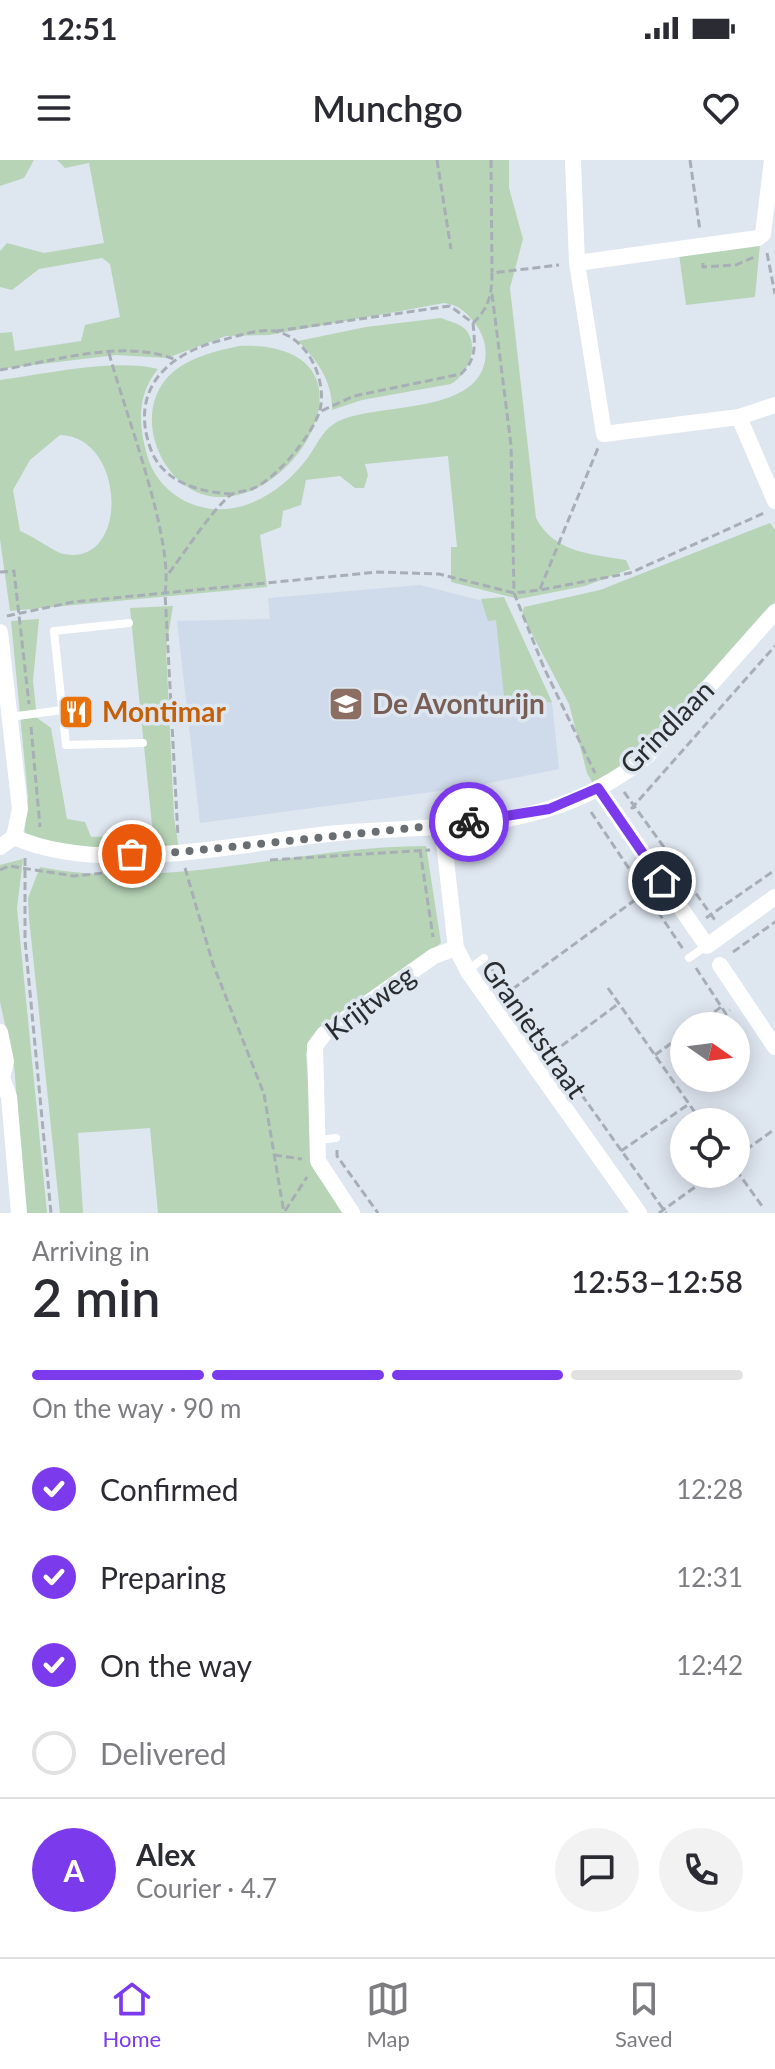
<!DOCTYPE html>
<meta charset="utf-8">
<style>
body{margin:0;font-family:Lato,sans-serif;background:#f2f2f3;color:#2b2b33;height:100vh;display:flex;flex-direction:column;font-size:30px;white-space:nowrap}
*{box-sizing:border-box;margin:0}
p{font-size:26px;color:#7c7c81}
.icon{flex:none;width:44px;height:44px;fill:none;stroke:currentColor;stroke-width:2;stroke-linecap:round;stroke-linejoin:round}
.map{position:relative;height:1053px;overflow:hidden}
.side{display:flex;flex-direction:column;background:#fff;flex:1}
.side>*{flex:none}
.needle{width:52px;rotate:104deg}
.controls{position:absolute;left:670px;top:852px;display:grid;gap:16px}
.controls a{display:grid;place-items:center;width:80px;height:80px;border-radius:50%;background:#fff;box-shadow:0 4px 20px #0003;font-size:40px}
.pin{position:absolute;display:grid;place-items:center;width:68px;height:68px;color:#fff;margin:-34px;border:4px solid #fff;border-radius:50%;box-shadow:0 2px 8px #0007}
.courier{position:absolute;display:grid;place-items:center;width:80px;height:80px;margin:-40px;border:6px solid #7c3aed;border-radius:50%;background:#fff;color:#222;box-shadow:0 2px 10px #0007}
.summary em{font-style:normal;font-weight:600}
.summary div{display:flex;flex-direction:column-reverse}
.summary{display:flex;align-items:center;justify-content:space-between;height:136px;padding:0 32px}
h1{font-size:52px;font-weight:600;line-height:60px}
.bar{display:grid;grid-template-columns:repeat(4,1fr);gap:12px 8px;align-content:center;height:96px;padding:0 32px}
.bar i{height:10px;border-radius:6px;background:#e1e1e2}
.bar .active{background:#7c3aed}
.bar p{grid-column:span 4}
.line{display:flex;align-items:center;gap:20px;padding:0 32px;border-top:2px solid #e1e1e2}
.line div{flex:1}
.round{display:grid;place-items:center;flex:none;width:84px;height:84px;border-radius:42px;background:#f2f2f3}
ol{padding:0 32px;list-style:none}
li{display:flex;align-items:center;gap:24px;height:88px}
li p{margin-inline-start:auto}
li .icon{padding:8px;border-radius:50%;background:#7c3aed;color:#fff;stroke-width:4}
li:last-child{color:#7c7c81}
li i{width:44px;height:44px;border:4px solid #e1e1e2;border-radius:50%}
.status{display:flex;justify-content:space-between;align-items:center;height:56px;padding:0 40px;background:#fff;direction:ltr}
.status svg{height:22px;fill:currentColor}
header{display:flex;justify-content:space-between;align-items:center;height:104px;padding:0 32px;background:#fff;font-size:36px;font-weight:600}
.dock{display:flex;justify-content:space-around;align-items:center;height:112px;border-top:2px solid #e1e1e2;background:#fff;font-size:22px;color:#7c7c81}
.dock a{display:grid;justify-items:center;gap:4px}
.dock .active{color:#7c3aed}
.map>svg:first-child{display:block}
</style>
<div class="status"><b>12:51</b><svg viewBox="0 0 49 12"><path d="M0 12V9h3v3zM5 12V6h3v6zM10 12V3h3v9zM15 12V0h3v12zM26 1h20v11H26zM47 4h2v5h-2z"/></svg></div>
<header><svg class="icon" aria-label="menu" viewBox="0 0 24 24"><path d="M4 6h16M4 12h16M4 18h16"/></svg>Munchgo<svg class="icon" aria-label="heart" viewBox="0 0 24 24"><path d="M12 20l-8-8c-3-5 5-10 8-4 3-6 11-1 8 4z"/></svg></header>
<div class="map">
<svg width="775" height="1053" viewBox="0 0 775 1053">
<rect width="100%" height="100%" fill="#dee6f0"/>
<path fill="#cfdaea" d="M420 425 495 444 505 546 552 542 559 609 469 627 200 663 177 461 270 459 268 438Z"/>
<path fill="#b7d4b7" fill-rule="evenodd" d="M0 0H34L24 18 0 26Z
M57 0H509V28L523 79 510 128 536 358C554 393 592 394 626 400L630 409 585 426 519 439 451 422V387H457L448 296 365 304 368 315 364 328H355L340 316 306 320 301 345 283 351 281 367 260 375 267 427 10 451 0 379V220C46 214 114 198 158 209 137 235 138 263 147 295 153 317 169 334 189 343 234 362 279 335 306 300 318 285 322 268 341 260 382 243 475 254 485 201 487 187 484 177 477 166 467 153 460 145 444 143L269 175 226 176 167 198 116 195 0 209V173L12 172 15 191 81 181 85 165 120 157 110 104 102 98 39 109 12 130 0 127V91L7 83 44 93 104 83 89 3 65 8ZM60 275C126 276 130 407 64 394 56 393 33 376 20 371L13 330 30 300Z
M760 84 755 137 686 145 679 94Z
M441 158C448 161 459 163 465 169 481 186 467 215 451 224L362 240 332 250C333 222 317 200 298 181L366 167Z
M239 186C385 180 305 341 217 337 162 334 128 252 172 213 190 197 216 191 239 186Z
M770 363 775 370V442L648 593 595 627 587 613 569 544 522 455 524 447 600 430Z
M504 437 552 542 505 546 496 460 488 461 481 439Z
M173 446 166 488 174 657 179 690 102 691 24 677 28 637 11 461 39 459 33 521 37 558 51 568 67 659 85 662 91 677 153 675 130 448Z
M426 686 441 783 308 886 306 894 315 1008 342 1053H158L150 968 78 973 83 1053H60L29 758 28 738 40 707C168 732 298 686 426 686Z
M23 699 17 748 47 1053H26L14 905 0 842V705Z"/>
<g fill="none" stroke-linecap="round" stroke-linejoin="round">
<path stroke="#a8aeb6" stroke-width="3" stroke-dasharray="8 4" stroke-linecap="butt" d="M437 0 451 89
M491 0 492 112
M690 0 700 71
M767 93 775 134
M703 103V107L736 105 754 97
M492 134 511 285 514 433 544 508 595 613
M473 163C489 148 492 134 492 113L559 105
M276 171 450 146 473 163C475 184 477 199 461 214L354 236 319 252
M109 193C125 253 174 378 165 433L178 677
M0 210C54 201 122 179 174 199
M0 412 14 411 29 544
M169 413C188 388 206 358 229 336 235 331 244 332 252 329 276 319 310 278 319 253 329 223 308 176 274 171 259 169 240 175 226 179 169 192 128 228 151 290 164 323 200 332 231 334
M540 429 598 288
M7 456 73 442 378 412 439 414 514 433 540 430 630 413 764 353
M31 567 40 667
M624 632 669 694
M631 649 775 486
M591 652 683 789
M420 690 433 777
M25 698V780L51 1053
M270 700 430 690
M185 708 213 804 264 934 284 1053
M0 710 9 706 74 716 106 713
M682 714 715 760
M706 758 775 710
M733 792 775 762
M491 808 666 1053
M696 808 726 854 730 850
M608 828 701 961
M503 836 646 732
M695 866 721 847
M552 893 618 844
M655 895 684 874
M337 990V996L378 1053
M621 991 689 944
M274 995 302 999
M736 997 775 969
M736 1010 762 1046
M285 1051 307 1017
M659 1053 713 1014"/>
<path stroke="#fff" stroke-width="8" d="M129 463 54 471 66 585 143 583
M10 557 62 550
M660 717 676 705
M689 798 706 786
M468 810 484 798
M317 980 336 978"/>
<path stroke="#fff" stroke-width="16" d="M573 0 577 103
M772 0 763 74 758 78 577 103 604 274 739 257 775 245
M739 257 775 341
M0 472 20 649 14 677
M598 628 707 786 775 737
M442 665 456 788 469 813 639 1053
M14 677C103 717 243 682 338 673 406 667 482 670 548 649 584 638 619 619 648 595L775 452
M0 687 14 677
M720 805 775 887
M0 872 6 901 2 918 9 937 19 1053
M352 1053 318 1001 315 886 324 874 434 796 456 788"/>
</g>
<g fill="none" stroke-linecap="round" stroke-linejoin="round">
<path stroke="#696e73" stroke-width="8" stroke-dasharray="0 14.4" d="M132 694 181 692 469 662"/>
<path stroke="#7c3aed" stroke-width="10" d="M469 662 549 649 598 628 662 721"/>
</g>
<defs>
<g id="school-square" transform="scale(1.8)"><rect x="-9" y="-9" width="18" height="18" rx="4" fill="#8d6e63" stroke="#dee6f0"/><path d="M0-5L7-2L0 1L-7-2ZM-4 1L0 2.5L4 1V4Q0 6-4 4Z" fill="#fff"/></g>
<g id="restaurant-square" transform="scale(1.8)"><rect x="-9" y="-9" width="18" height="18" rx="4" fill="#e8710a" stroke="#dee6f0"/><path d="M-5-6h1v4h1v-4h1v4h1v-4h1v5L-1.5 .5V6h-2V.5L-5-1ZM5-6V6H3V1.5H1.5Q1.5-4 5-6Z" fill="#fff"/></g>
</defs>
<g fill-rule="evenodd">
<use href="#school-square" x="346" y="544"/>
<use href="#restaurant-square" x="76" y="552"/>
</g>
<g text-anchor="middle" stroke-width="7" stroke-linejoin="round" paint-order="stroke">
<g font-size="28" font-weight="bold" fill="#785e54" stroke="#dee6f0" text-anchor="start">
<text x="372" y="554">De Avonturijn</text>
</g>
<g font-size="28" font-weight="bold" fill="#c56008" stroke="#dee6f0" text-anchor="start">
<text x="102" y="562">Montimar</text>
</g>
<g font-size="28" fill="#2a2d30" stroke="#dee6f0">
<text transform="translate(667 567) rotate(-45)" y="10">Grindlaan</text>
<text transform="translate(370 843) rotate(-37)" y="10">Krijtweg</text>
<text transform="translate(534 869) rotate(55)" y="10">Granietstraat</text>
</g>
</g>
</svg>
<div class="controls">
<a><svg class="needle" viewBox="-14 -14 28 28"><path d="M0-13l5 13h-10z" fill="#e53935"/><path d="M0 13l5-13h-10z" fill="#7c7c81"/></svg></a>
<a><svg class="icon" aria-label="locate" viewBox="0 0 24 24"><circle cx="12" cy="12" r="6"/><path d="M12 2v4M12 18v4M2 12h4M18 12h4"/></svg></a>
</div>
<div class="pin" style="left:132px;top:694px;background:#ea580c"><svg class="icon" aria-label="bag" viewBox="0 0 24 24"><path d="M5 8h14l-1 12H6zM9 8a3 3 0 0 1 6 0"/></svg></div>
<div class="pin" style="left:662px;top:721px;background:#1f2937"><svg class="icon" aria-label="home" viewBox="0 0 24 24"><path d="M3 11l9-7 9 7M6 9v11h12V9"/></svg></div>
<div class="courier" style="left:469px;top:662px"><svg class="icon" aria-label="bike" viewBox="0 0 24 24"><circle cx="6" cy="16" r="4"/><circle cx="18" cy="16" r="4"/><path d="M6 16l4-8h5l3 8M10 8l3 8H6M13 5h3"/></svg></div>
</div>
<section class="side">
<div class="summary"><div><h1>2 min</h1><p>Arriving in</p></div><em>12:53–12:58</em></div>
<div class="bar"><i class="active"></i><i class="active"></i><i class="active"></i><i></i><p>On the way · 90 m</p></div>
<ol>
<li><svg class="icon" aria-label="check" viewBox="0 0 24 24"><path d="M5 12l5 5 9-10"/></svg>Confirmed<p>12:28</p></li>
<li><svg class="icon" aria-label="check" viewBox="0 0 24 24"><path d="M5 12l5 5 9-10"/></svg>Preparing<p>12:31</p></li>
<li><svg class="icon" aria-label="check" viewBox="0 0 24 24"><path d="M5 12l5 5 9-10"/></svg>On the way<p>12:42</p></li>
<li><i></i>Delivered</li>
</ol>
<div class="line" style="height:144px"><b class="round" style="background:#7c3aed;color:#fff">A</b><div><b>Alex</b><p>Courier · 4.7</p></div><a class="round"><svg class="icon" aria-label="chat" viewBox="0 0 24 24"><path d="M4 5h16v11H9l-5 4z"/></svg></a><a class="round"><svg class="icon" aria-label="phone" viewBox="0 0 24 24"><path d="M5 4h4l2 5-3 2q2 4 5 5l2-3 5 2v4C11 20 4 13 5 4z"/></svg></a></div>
</section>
<nav class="dock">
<a class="active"><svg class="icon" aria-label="home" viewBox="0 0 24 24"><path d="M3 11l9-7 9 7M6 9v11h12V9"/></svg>Home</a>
<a><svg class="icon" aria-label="map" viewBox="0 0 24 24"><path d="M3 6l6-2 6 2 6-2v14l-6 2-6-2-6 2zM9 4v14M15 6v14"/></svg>Map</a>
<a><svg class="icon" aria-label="saved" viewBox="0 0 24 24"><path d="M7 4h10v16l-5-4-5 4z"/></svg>Saved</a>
</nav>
